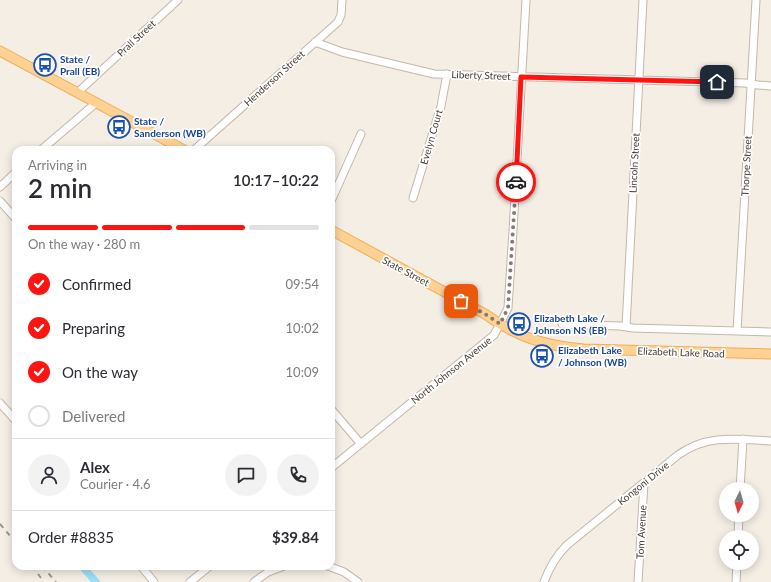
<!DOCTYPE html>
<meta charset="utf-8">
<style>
body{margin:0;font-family:Lato,sans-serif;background:#f2f2f3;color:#2b2b33;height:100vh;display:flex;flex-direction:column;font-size:15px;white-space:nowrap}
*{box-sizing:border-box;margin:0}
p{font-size:13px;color:#7c7c81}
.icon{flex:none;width:22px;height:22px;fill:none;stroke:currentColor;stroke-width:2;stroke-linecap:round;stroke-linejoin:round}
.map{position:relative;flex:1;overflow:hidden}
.panel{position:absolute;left:12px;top:146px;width:323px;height:424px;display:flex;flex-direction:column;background:#fff;border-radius:12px;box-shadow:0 2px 10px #0003}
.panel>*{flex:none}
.needle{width:26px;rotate:185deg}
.fabs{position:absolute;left:719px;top:482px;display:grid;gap:8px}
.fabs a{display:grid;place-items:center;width:40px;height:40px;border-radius:50%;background:#fff;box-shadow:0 2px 10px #0003;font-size:20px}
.pin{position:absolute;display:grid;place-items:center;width:34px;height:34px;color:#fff;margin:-17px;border-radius:8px;box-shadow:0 2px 6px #0006}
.courier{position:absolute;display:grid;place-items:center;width:40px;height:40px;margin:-20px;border:3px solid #ff1412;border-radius:50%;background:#fff;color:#222;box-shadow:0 1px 5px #0007}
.overview em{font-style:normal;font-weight:600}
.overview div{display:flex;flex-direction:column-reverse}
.overview{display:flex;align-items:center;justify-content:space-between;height:68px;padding:0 16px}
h1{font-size:26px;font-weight:600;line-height:30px}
.bar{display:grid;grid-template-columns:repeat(4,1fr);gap:6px 4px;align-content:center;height:48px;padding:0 16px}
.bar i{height:5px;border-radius:3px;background:#e1e1e2}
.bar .current{background:#ff1412}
.bar p{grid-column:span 4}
.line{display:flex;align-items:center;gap:10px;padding:0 16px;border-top:1px solid #e1e1e2}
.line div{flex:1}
.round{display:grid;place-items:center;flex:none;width:42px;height:42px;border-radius:21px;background:#f2f2f3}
ol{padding:0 16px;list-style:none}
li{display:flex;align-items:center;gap:12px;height:44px}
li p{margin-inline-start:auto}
li .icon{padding:4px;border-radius:50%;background:#ff1412;color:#fff;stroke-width:4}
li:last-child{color:#7c7c81}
li i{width:22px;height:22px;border:2px solid #e1e1e2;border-radius:50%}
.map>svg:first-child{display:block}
</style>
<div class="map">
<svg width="771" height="582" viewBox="0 0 771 582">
<rect width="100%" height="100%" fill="#f4eee5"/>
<path fill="#9bdff8" d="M77 566H87L101 582H91Z"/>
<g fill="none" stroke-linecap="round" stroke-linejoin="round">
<g stroke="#c4b7aa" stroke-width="9">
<path id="minor" d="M315 42 342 52 434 74 745 83 758 85 771 86
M77 93 178 0
M41 150 96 103
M194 150 338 22 341 15 342 0
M0 187 16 172
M413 198 441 106 447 74
M0 201 16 219
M331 201 361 134
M562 324 620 326 633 328 771 332
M626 327 643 0
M737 331 756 0
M0 403 16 421
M331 409 361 444
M331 468 494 335 500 324 508 308 513 231 526 0
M740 489 743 439
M738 537 739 515
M141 566 154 582
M328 566 344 572 358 582
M190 582 210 566
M254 582 268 572 284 566
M544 582C549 568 556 556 567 545L678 455C707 434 737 439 771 441
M638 582 644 483
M736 582 737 563"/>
</g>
<g stroke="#f0ad58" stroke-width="11">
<path id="major" d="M0 51 184 150
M331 230 485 314C517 337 545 346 584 349L771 354"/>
</g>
<use href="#minor" stroke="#fff" stroke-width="7"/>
<use href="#major" stroke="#ffd294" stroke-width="9"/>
<path stroke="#969696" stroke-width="2" stroke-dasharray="5 5" stroke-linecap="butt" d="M0 524 16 543
M32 566 44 582
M42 566 56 582"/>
</g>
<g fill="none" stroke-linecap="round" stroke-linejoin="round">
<path stroke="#847b72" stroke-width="4" stroke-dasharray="0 7.2" d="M461 301 485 314 500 324 508 308 516 182"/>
<path stroke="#ff1412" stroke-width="5" d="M516 182 521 77 717 82"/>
</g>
<defs>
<g id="bus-ring" transform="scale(1.15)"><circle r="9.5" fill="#fff" stroke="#1a4fb4" stroke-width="1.5"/><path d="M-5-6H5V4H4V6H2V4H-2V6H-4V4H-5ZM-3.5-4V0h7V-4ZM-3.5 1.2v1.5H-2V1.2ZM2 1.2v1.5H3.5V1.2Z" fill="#1a4fb4"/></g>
</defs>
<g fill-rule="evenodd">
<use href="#bus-ring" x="45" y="65"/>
<use href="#bus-ring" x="119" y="127"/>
<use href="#bus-ring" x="519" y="324"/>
<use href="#bus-ring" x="542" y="356"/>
</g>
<g text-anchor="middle" stroke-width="3.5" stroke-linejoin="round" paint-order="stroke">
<g font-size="10" fill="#483d34" stroke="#fff">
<text transform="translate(136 38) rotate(-43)" y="4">Prall Street</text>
<text transform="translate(481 75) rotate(2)" y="4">Liberty Street</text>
<text transform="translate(274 78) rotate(-42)" y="4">Henderson Street</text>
<text transform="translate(431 137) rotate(-74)" y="4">Evelyn Court</text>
<text transform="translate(634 163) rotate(-87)" y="4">Lincoln Street</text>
<text transform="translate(746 166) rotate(-87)" y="4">Thorpe Street</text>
<text transform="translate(406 271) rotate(28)" y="4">State Street</text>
<text transform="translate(681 352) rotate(2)" y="4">Elizabeth Lake Road</text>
<text transform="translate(451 370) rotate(-39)" y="4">North Johnson Avenue</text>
<text transform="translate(643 483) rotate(-39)" y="4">Kongoni Drive</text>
<text transform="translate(641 532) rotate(-87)" y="4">Tom Avenue</text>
</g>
<g font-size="10" font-weight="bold" fill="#164399" stroke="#fff" text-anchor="start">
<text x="60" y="63">State /<tspan x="60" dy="12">Prall (EB)</tspan></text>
<text x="134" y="125">State /<tspan x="134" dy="12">Sanderson (WB)</tspan></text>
<text x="534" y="322">Elizabeth Lake /<tspan x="534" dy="12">Johnson NS (EB)</tspan></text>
<text x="558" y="354">Elizabeth Lake<tspan x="558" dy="12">/ Johnson (WB)</tspan></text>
</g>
</g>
</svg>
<div class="fabs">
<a><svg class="needle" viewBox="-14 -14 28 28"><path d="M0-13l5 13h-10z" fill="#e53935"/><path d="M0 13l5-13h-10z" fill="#7c7c81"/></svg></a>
<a><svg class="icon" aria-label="locate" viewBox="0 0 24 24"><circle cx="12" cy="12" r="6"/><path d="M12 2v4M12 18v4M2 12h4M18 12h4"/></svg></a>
</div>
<div class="pin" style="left:461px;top:301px;background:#ea580c"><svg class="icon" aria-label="bag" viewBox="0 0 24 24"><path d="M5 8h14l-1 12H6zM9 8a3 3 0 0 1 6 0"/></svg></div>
<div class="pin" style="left:717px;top:82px;background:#1f2937"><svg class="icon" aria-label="home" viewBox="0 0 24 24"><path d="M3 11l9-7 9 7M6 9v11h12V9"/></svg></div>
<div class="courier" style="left:516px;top:182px"><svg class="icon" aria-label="car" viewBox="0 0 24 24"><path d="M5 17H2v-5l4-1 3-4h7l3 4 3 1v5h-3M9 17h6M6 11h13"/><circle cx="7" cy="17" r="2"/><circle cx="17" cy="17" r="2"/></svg></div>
<section class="panel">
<div class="overview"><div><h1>2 min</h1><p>Arriving in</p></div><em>10:17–10:22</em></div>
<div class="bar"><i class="current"></i><i class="current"></i><i class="current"></i><i></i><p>On the way · 280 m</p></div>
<ol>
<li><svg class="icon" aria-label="check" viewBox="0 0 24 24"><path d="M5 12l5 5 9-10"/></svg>Confirmed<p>09:54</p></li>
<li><svg class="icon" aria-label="check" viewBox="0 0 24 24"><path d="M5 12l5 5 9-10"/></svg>Preparing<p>10:02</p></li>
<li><svg class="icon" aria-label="check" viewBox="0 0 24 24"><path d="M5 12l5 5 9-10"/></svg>On the way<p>10:09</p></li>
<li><i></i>Delivered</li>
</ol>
<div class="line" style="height:72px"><a class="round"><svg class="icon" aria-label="person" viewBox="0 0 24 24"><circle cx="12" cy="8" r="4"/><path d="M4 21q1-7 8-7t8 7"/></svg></a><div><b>Alex</b><p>Courier · 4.6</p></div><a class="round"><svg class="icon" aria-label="chat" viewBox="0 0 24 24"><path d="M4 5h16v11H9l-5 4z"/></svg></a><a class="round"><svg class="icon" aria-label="phone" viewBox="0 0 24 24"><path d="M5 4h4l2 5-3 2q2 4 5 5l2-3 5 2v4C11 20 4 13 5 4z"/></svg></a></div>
<div class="line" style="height:52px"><div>Order #8835</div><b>$39.84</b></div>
</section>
</div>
